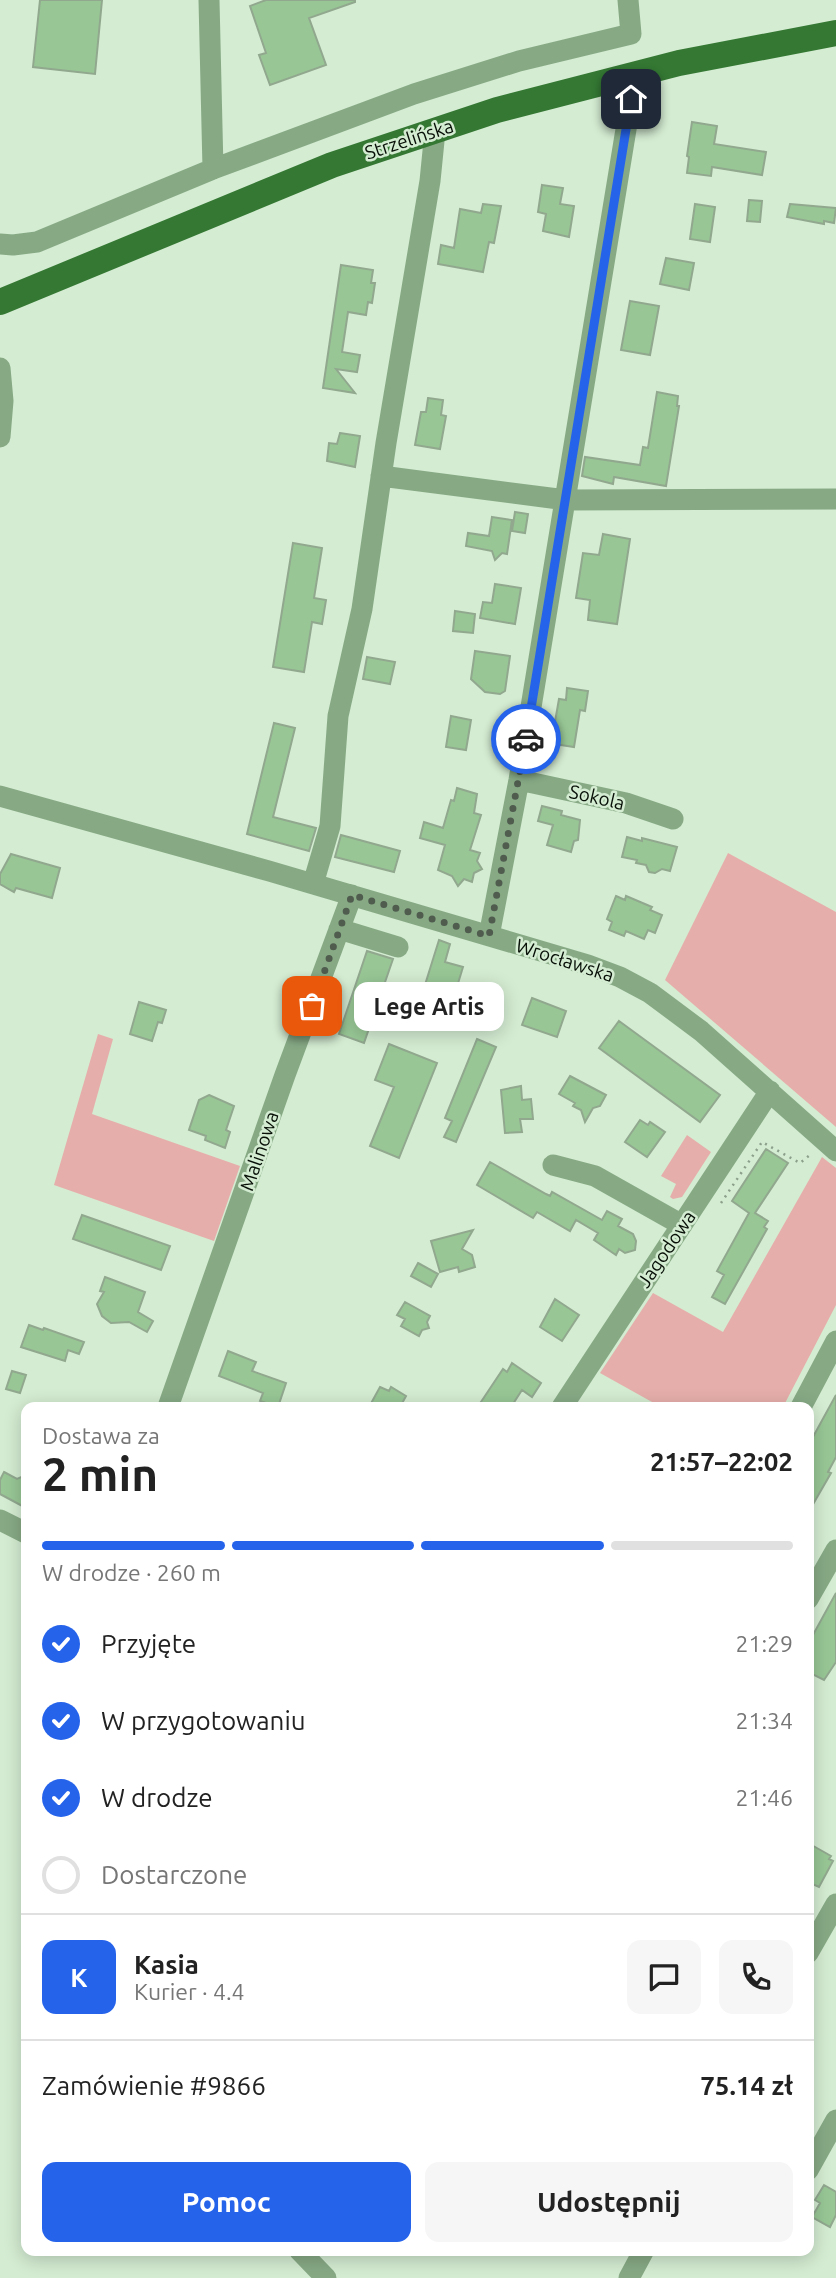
<!DOCTYPE html>
<html lang="pl">
<meta charset="utf-8">
<style>
body{margin:0;font-family:Ubuntu,sans-serif;background:#f6f6f6;color:#222;height:100vh;display:flex;flex-direction:column;font-size:26px;white-space:nowrap}
*{box-sizing:border-box;margin:0}
p{font-size:23px;color:#767676}
.icon{flex:none;width:38px;height:38px;fill:none;stroke:currentColor;stroke-width:2;stroke-linecap:round;stroke-linejoin:round}
.map{position:relative;flex:1;overflow:hidden}
.drawer{position:absolute;left:21px;top:1402px;width:793px;height:854px;display:flex;flex-direction:column;background:#fff;border-radius:14px;box-shadow:0 4px 18px #0003}
.drawer>*{flex:none}
.pin{position:absolute;display:grid;place-items:center;width:60px;height:60px;color:#fff;margin:-30px;border-radius:14px;box-shadow:0 4px 10px #0006}
.courier{position:absolute;display:grid;place-items:center;width:70px;height:70px;margin:-35px;border:5px solid #2563eb;border-radius:50%;background:#fff;color:#222;box-shadow:0 2px 9px #0007}
.bubble{position:absolute;height:49px;border-radius:14px;background:#fff;box-shadow:0 4px 18px #0003;font-size:23px;font-weight:700;line-height:49px;text-align:center}
.summary em{font-style:normal;font-weight:700}
.summary div{display:flex;flex-direction:column-reverse}
.summary{display:flex;align-items:center;justify-content:space-between;height:119px;padding:0 21px}
h1{font-size:46px;font-weight:700;line-height:52px}
.bar{display:grid;grid-template-columns:repeat(4,1fr);gap:10px 7px;align-content:center;height:84px;padding:0 21px}
.bar i{height:9px;border-radius:5px;background:#e0e0e0}
.bar .active{background:#2563eb}
.bar p{grid-column:span 4}
.line{display:flex;align-items:center;gap:18px;padding:0 21px;border-top:2px solid #e0e0e0}
.line div{flex:1}
.round{display:grid;place-items:center;flex:none;width:74px;height:74px;border-radius:14px;background:#f6f6f6}
ol{padding:0 21px;list-style:none}
li{display:flex;align-items:center;gap:21px;height:77px}
li p{margin-inline-start:auto}
li .icon{padding:7px;border-radius:50%;background:#2563eb;color:#fff;stroke-width:4}
li:last-child{color:#767676}
li i{width:38px;height:38px;border:4px solid #e0e0e0;border-radius:50%}
.primary-button{display:flex;gap:14px;margin-top:auto;padding:14px 21px}
.primary-button a{flex:1;height:80px;border-radius:14px;background:#2563eb;color:#fff;font-size:28px;font-weight:700;line-height:80px;text-align:center}
.primary-button a+a{background:#f6f6f6;color:#222}
.map>svg:first-child{display:block}
</style>
<div class="map">
<svg width="836" height="2278" viewBox="0 0 836 2278">
<rect width="100%" height="100%" fill="#d4ecd2"/>
<path fill="#e6aeaa" d="M728 853 836 912V1127L665 980Z
M98 1034 113 1039 92 1114 240 1166 214 1241 54 1185Z
M687 1135 711 1152 682 1197 673 1199 670 1197 676 1184 661 1176Z
M822 1157 836 1168V1305L783 1407H661L600 1373 653 1293 723 1332Z"/>
<path fill="#98c795" stroke="#91a88f" stroke-width="2" d="M40 0H102L95 74 33 67Z
M266 0H355V2L309 18 326 65 270 85 259 55 266 53 250 6Z
M692 122 717 126 714 144 766 152 762 175 712 167 711 176 687 173 689 157 687 156Z
M542 185 563 188 560 204 574 206 569 237 543 231 546 214 538 212Z
M749 200 762 201 760 222 747 221Z
M483 204 501 206 494 243 489 242 483 272 438 264 441 245 454 248 460 209 481 213Z
M695 204 715 207 710 242 690 239Z
M790 204 836 208 834 223 824 221V224L787 217Z
M666 258 694 263 689 290 660 284Z
M341 265 373 270 371 283H375L372 303 368 302 366 315 348 312 342 352 360 355 357 372 336 369 355 393 323 388Z
M630 301 659 306 650 355 621 350Z
M657 392 678 396 677 406H679L666 486 614 477 613 484 582 476 585 457 640 465 643 447 648 448Z
M428 398 443 400 441 415 446 416 440 449 415 445 421 412H426Z
M340 433 360 436 355 467 327 461 329 443 337 444Z
M515 512 528 514 525 533 512 531Z
M492 517 512 520 507 554 502 553 495 560 492 551 466 546 468 533 489 536Z
M603 534 630 539 617 624 588 620 590 600 576 598 583 553 599 555Z
M293 543 322 548 314 598 326 600 322 624 312 622 304 672 273 667Z
M495 584 521 588 515 624 480 618 483 602 492 603Z
M455 611 475 614 473 633 453 631Z
M475 651 510 656 505 691 500 694 485 692 471 679Z
M367 657 395 662 390 684 363 679Z
M567 688 588 691 585 711 580 710 574 747 554 744 556 733H553L559 699 566 700Z
M451 716 471 720 466 750 446 747Z
M274 723 295 728 273 817 316 828 309 851 247 834Z
M457 788 477 794 474 813 481 815 470 850 480 853 477 861 482 869 474 873 472 882 464 879 458 886 452 876 438 870 445 845 420 838 424 822 443 828 451 800 454 801Z
M542 806 562 811 561 815 580 820 578 840 574 841 571 852 547 845 553 825 538 821Z
M341 835 400 851 394 872 335 857Z
M627 837 642 841V838L677 847 670 871 662 869 655 873 649 872 646 865 636 863 637 860 622 857Z
M11 854 60 868 52 898 16 888 14 892 0 884V874Z
M616 896 625 900 626 896 652 907 650 910 662 915 655 933 648 930 644 939 626 931 624 936 609 930 612 922 607 919Z
M439 940 450 944 445 962 463 967 449 1013 419 1004Z
M367 951 393 959 364 1043 339 1034Z
M532 998 566 1011 557 1037 522 1025Z
M139 1002 166 1010 162 1023 158 1022 152 1041 130 1034Z
M619 1021 720 1095 700 1122 599 1048Z
M477 1039 496 1047 456 1142 444 1137 452 1121 445 1118Z
M389 1044 437 1063 399 1158 370 1146 394 1087 375 1080Z
M570 1076 606 1095 600 1106 593 1108 585 1122 581 1110 573 1106 575 1103 559 1094Z
M521 1086 522 1100 531 1099 533 1119H520L522 1132 505 1133 501 1090Z
M209 1095 234 1106 226 1130 230 1132 225 1148 205 1140 206 1136 189 1130 199 1100Z
M640 1120 648 1125 650 1122 665 1132 647 1157 625 1142Z
M766 1149 788 1163 755 1213 768 1221 764 1227 767 1229 725 1304 712 1297 724 1275 717 1271 749 1213 732 1201Z
M490 1162 546 1194 550 1196 552 1192 602 1220 607 1211 622 1219 618 1226 633 1234 636 1241 635 1250 625 1253 619 1249 616 1255 594 1240 598 1233 576 1220 570 1231 537 1212 533 1218 477 1185Z
M82 1215 170 1246 161 1270 73 1239Z
M473 1230 462 1249 472 1255 475 1267 459 1272 458 1267 440 1272 431 1241Z
M418 1263 438 1274 431 1287 411 1276Z
M105 1277 145 1292 138 1312 153 1321 147 1332 129 1322 111 1323 102 1316 97 1304 104 1292 100 1291Z
M555 1299 579 1315 562 1341 540 1327Z
M405 1302 430 1316 427 1322 429 1328 422 1330 419 1336 401 1326 405 1319 397 1315Z
M29 1325 43 1330 44 1328 84 1342 79 1354 68 1350 65 1361 21 1347Z
M228 1351 256 1362 252 1371 286 1383 278 1407 260 1401 263 1393 219 1376Z
M512 1363 541 1383 532 1397 522 1390 511 1407H489L481 1402 503 1369 507 1372Z
M12 1371 26 1375 20 1393 6 1389Z
M380 1387 389 1391 391 1387 406 1396 400 1407H369Z
M836 1395V1457L828 1472 831 1473 808 1513V1446Z
M4 1472 17 1479 26 1475V1508L0 1494V1480Z
M836 1593V1662L824 1680 808 1672V1644Z
M808 1843 831 1856 829 1859 833 1861 819 1887 808 1882Z
M824 2185 836 2192V2215L830 2227 812 2217 820 2203 815 2200Z"/>
<g fill="none" stroke-linecap="round" stroke-linejoin="round">
<path stroke="#8c9f8b" stroke-width="2.5" stroke-dasharray="2 5" stroke-linecap="butt" d="M721 1203 762 1142 800 1163 810 1155"/>
<path stroke="#87aa85" stroke-width="21" d="M209 0 213 169
M0 244 13 245 37 242 213 169 414 94 519 61 631 34 628 0
M0 368 3 401 0 437
M381 476 566 500 836 499
M519 780 626 803 673 819
M0 796 269 871 588 965 620 977 650 993 701 1031 836 1151
M313 884 330 826 338 716 362 609 386 443 430 181 435 131
M339 929 398 947
M489 936 519 780 631 99 632 74
M553 1165 595 1176 682 1225
M168 1407 285 1075 352 895
M562 1407 770 1091
M801 1407 836 1341
M0 1520 26 1533
M808 1599 836 1550
M808 1953 836 1904
M808 2170 836 2120
M299 2250 326 2278
M629 2278 644 2250"/>
<path stroke="#347833" stroke-width="26" d="M0 302 332 165 497 110 679 63 836 33"/>
</g>
<g fill="none" stroke-linecap="round" stroke-linejoin="round">
<path stroke="#4f5c4e" stroke-width="7" stroke-dasharray="0 12.6" d="M312 1006 352 895 489 936 526 739"/>
<path stroke="#2563eb" stroke-width="9" d="M526 739 631 99"/>
</g>
<g text-anchor="middle" stroke-width="5" stroke-linejoin="round" paint-order="stroke">
<g font-size="19" fill="#070f07" stroke="#d4ecd2">
<text transform="translate(409 139) rotate(-18)" y="7">Strzelińska</text>
<text transform="translate(597 797) rotate(13)" y="7">Sokola</text>
<text transform="translate(565 960) rotate(18)" y="7">Wrocławska</text>
<text transform="translate(259 1151) rotate(-71)" y="7">Malinowa</text>
<text transform="translate(666 1249) rotate(-56)" y="7">Jagodowa</text>
</g>
</g>
</svg>
<div class="pin" style="left:312px;top:1006px;background:#ea580c"><svg class="icon" aria-label="bag" viewBox="0 0 24 24"><path d="M5 8h14l-1 12H6zM9 8a3 3 0 0 1 6 0"/></svg></div>
<div class="pin" style="left:631px;top:99px;background:#1f2937"><svg class="icon" aria-label="home" viewBox="0 0 24 24"><path d="M3 11l9-7 9 7M6 9v11h12V9"/></svg></div>
<div class="courier" style="left:526px;top:739px"><svg class="icon" aria-label="car" viewBox="0 0 24 24"><path d="M5 17H2v-5l4-1 3-4h7l3 4 3 1v5h-3M9 17h6M6 11h13"/><circle cx="7" cy="17" r="2"/><circle cx="17" cy="17" r="2"/></svg></div>
<div class="bubble" style="left:354px;top:982px;width:150px">Lege Artis</div>
<section class="drawer">
<div class="summary"><div><h1>2 min</h1><p>Dostawa za</p></div><em>21:57–22:02</em></div>
<div class="bar"><i class="active"></i><i class="active"></i><i class="active"></i><i></i><p>W drodze · 260 m</p></div>
<ol>
<li><svg class="icon" aria-label="check" viewBox="0 0 24 24"><path d="M5 12l5 5 9-10"/></svg>Przyjęte<p>21:29</p></li>
<li><svg class="icon" aria-label="check" viewBox="0 0 24 24"><path d="M5 12l5 5 9-10"/></svg>W przygotowaniu<p>21:34</p></li>
<li><svg class="icon" aria-label="check" viewBox="0 0 24 24"><path d="M5 12l5 5 9-10"/></svg>W drodze<p>21:46</p></li>
<li><i></i>Dostarczone</li>
</ol>
<div class="line" style="height:126px"><b class="round" style="background:#2563eb;color:#fff">K</b><div><b>Kasia</b><p>Kurier · 4.4</p></div><a class="round"><svg class="icon" aria-label="chat" viewBox="0 0 24 24"><path d="M4 5h16v11H9l-5 4z"/></svg></a><a class="round"><svg class="icon" aria-label="phone" viewBox="0 0 24 24"><path d="M5 4h4l2 5-3 2q2 4 5 5l2-3 5 2v4C11 20 4 13 5 4z"/></svg></a></div>
<div class="line" style="height:91px"><div>Zamówienie #9866</div><b>75.14 zł</b></div>
<div class="primary-button"><a>Pomoc</a><a>Udostępnij</a></div>
</section>
</div>
